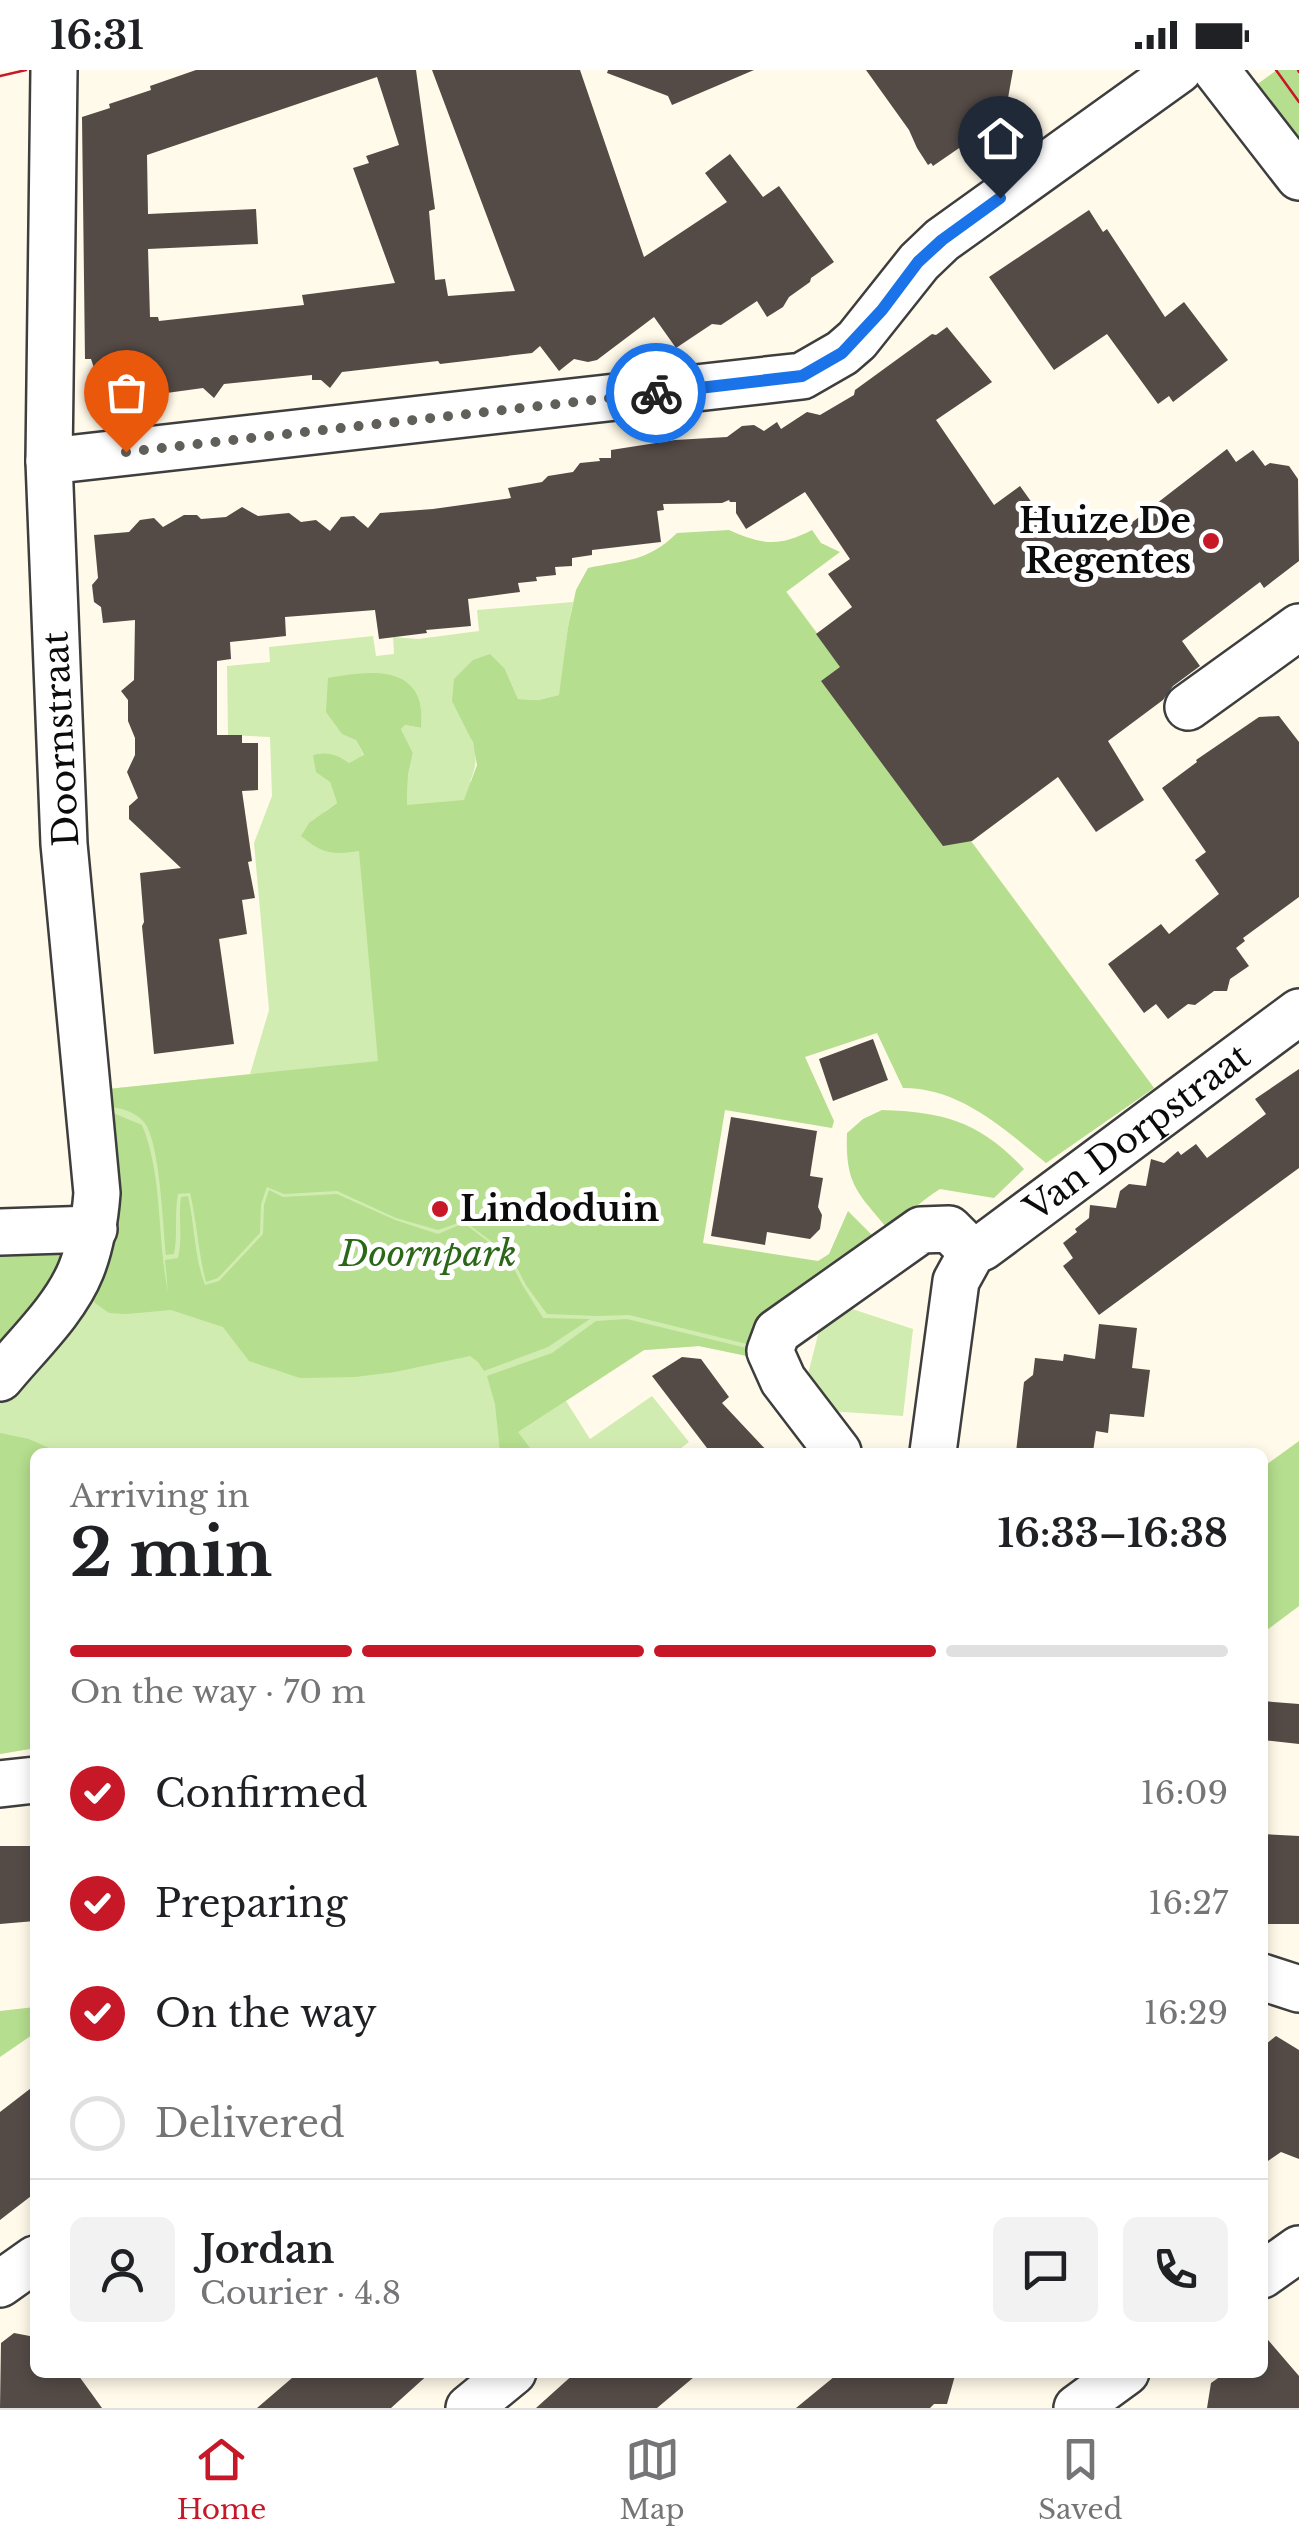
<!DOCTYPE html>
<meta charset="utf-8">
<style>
body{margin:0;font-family:"Libre Baskerville",serif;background:#f2f2f2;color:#202124;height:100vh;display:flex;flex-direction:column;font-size:38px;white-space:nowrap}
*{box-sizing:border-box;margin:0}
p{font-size:32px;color:#757577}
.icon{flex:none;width:55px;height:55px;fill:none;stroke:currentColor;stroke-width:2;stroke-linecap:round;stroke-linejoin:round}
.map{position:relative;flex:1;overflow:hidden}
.details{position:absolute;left:30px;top:1378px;width:1238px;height:930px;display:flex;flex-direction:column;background:#fff;border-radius:15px;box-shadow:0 5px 15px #0003}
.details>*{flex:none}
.pin{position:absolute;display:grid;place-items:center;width:85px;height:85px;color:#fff;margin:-102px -42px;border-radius:50% 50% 50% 0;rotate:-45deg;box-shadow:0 0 10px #0007}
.pin .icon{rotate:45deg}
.courier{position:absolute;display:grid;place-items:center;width:100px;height:100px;margin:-50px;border:8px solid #1a73e8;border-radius:50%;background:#fff;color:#222;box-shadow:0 2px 12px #0007}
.head em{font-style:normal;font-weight:700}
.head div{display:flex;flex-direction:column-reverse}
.head{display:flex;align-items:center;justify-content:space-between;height:170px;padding:0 40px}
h1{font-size:65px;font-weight:700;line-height:75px}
.bar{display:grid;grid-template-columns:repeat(4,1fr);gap:15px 10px;align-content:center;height:120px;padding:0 40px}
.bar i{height:12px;border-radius:8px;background:#e0e0e0}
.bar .current{background:#c61827}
.bar p{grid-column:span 4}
.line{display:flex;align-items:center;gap:25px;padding:0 40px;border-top:2px solid #e0e0e0}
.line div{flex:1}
.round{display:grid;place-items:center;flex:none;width:105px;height:105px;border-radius:15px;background:#f2f2f2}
ol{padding:0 40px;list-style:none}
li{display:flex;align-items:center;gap:30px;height:110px}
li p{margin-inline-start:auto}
li .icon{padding:10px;border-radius:50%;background:#c61827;color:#fff;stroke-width:4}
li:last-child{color:#757577}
li i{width:55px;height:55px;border:5px solid #e0e0e0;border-radius:50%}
.status{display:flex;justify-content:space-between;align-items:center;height:70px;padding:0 50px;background:#fff;direction:ltr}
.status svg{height:28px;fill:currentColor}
.tab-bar{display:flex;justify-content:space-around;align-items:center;height:140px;border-top:2px solid #e0e0e0;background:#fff;font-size:28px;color:#757577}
.tab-bar a{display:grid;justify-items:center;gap:5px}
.tab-bar .current{color:#c61827}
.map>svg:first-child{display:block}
</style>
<div class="status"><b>16:31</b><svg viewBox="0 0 49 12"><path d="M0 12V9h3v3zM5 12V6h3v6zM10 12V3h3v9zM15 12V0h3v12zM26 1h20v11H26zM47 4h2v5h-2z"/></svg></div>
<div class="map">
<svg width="1299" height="2338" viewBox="0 0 1299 2338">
<rect width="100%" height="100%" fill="#fffae9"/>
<path fill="#d1ecb0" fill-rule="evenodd" d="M786 521 1154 1018 1046 1093 905 935 750 997 704 1042 680 1173 771 1291 699 1276 644 1280 566 1331 590 1369 652 1326 689 1372 676 1382H35V1678L0 1684V1311L61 1237 89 1021 250 1004 269 940 254 773 272 726 270 667 228 665 227 596 270 592 269 577 373 566 376 586 394 584 393 567 418 569 479 561 477 540 573 532 568 557 560 625 537 630 518 629 505 599 464 654C476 678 480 687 470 712ZM421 635 420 658 405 655 401 659 413 683 408 705 407 735 324 742 337 733 330 712 313 685C327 681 337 684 349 693L364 686 356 670Z
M843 1236 913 1259 903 1346 829 1341 807 1308 821 1253Z"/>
<path fill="#b5de8e" d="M1277 0H1299V82L1252 18Z
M729 460C763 475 779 477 812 460L821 473 840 482 786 522 1154 1018 1046 1093C1004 1059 961 1018 903 1018L877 963 805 987 834 1051 832 1058 725 1040 703 1173 818 1191 829 1184 848 1141 887 1180 767 1279 629 1245 597 1246 547 1244 526 1215 511 1186 464 1151 438 1160 396 1148 337 1121 284 1124 267 1117 261 1134 260 1163 218 1208 206 1212C198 1182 197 1152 190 1123L178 1124C174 1145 178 1164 174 1184L166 1185C163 1158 160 1068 143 1051 130 1037 108 1036 90 1036L89 1021 378 991 359 781C332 785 323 784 301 766L309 753 337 733 330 712 316 702 313 685C327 681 337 684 349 693L364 685 356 670 342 664 326 642 328 608C360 603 409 593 420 633 422 641 421 650 421 658L405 655 401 659 413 683 408 705 407 735 464 730 477 695 473 673 452 631 454 609 473 590 490 584 505 599 518 629 538 630 559 625 568 557 576 520 588 498C625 490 648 492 677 463Z
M882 1040C945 1042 980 1052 1024 1099L994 1128 940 1119C921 1130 907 1147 888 1159 857 1122 845 1114 847 1063L863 1049Z
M91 1042 113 1043 142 1055C163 1105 157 1169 168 1222L165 1190 178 1188C183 1167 178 1148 181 1127L188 1126C195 1156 194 1186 205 1215L219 1211 263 1164 264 1135 269 1120 283 1127 337 1124 395 1150 438 1164 464 1153 508 1187 523 1216 543 1248 590 1249 548 1277 484 1301 478 1292 470 1286 395 1302 355 1307 300 1308 249 1291 223 1257 171 1240 126 1244 109 1243 95 1233 82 1206 0 1308V1162L95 1158Z
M627 1249 767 1283 771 1291 699 1276 644 1280 518 1362 533 1382H500L495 1334 487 1306 552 1283 596 1251Z
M0 1363 29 1369 58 1382H35V1678L0 1684Z
M1299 1371V1536L1263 1563V1397Z
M35 1937V1963L0 1987V1941Z"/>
<path fill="#544b47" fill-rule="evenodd" d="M196 0H416L435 139 429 141 435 210 445 209 448 226 515 221 432 0H580L644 187 727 132 705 103 730 84 763 127 779 116 834 192 811 208 810 212 789 227 783 237 767 247 757 231 721 255 712 254 676 278 654 247 597 290 588 292 574 289 559 301 540 276 532 283 440 294 438 291 342 302 330 318 321 310H312V305L224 314 214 328 203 318 152 325 151 331 124 334 121 328 105 330 91 289H85L82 47 110 38 109 34 151 20 150 16ZM377 7 399 75 366 86 369 93 353 98 395 213 302 225 304 235 159 251 158 247H150L148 179 258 174 256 139 148 144 147 85Z
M608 0H754L672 35 668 26 607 3Z
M866 0H1013L1008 28 1016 39 933 96 931 93 928 95 917 78 909 60Z
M1089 140 1103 162 1107 159 1165 247 1184 232 1228 290 1173 332 1169 326 1158 334 1107 264 1054 300 989 207Z
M947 257 992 312 936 350 994 435 1020 416 1050 458 1082 435 1108 471 1227 379 1236 392 1253 380 1265 396 1270 393 1289 396 1298 409 1299 491 1264 518 1260 512 1182 571 1200 596 1173 616 1163 630 1108 671 1144 730 1096 762 1058 707 972 771 943 776 821 611 840 597 816 564 852 537 828 504 850 489 805 422 746 459 736 443V432H730L729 430 722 433 663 434 664 440 657 441 661 472 592 480V485L572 488V496L555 497 556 505 536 507 537 511 518 513 520 522 468 529 471 556 426 560 427 563 379 569 375 540 285 547 286 566 230 572 231 589 217 591V665H242V673H258V720L242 721 252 791 248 792 255 828 242 830 247 864 219 869 234 974 154 984 142 856 144 852 140 803 181 798 129 749V736L138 728 127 702 135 685V668L128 651V630L121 621 134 610 135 550 103 553 101 537 94 532 92 515 98 508 94 465 129 462 140 450 154 448 163 457 184 445H197L201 449 226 447 242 437 258 446 289 443 301 452 316 450 330 461 341 447 354 446 368 458 380 443 433 439 511 428 508 418 542 412 548 406 573 402 580 393 600 391 599 388H611V380L675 370 727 367 742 356 754 355 764 361 777 352 781 359 807 342 820 345 854 325 855 320 932 264 936 265Z
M1279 646 1299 672V827L1243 868 1245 871 1236 878 1249 896 1230 909 1227 921H1214L1195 935 1188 934 1168 949 1156 934 1144 943 1108 894 1161 854 1169 864 1219 824 1195 790 1206 782 1162 718 1197 692 1196 690 1259 647Z
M873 969 888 1010 833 1031 819 989Z
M1299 999V1098L1099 1245 1063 1196 1073 1188 1063 1173 1077 1162 1075 1159 1089 1148 1090 1135 1116 1138 1120 1121 1129 1114 1146 1116 1151 1089 1164 1093 1178 1081 1181 1085 1196 1074 1207 1088 1266 1044 1255 1029Z
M731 1047 817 1061 810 1106 823 1108 818 1137 822 1145 820 1159 810 1169 767 1162 765 1175 711 1166Z
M1099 1254 1137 1258 1132 1298 1150 1300 1144 1347 1110 1344 1108 1363 1096 1361 1093 1382H1016L1024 1312 1033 1305 1035 1288 1063 1291 1064 1284 1095 1289Z
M682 1287 701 1289 729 1327 722 1333 768 1382H710L652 1306Z
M1262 1631 1299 1634V1674L1262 1670Z
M1262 1764 1299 1766V1854H1262Z
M0 1776H35V1851L0 1854Z
M1276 1966 1299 1980V2089L1281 2082 1262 2095V1977Z
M35 2015V2123L0 2150V2042Z
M14 2263 35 2267V2302H76L102 2338H0L1 2273Z
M1262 2263 1299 2306V2338H1207L1211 2313 1221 2306 1230 2307 1236 2302H1262Z
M299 2302H431L391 2338H257Z
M576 2302H700L657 2338H536Z
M840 2302H956L947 2334H934L930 2338H796Z"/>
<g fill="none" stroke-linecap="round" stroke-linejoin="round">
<g stroke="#3e3e3e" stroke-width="50">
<g id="minor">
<path d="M1216 0 1299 107"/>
<path d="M49 391 802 306 842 283 857 270 919 192 942 170 1179 0"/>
<path d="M1188 637 1299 557"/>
<path d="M0 1162 94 1159"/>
<path d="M0 1308C27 1275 65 1240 81 1200 91 1175 95 1149 97 1123L64 774 49 391 54 0"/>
<path d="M838 1382 783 1310 770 1281 777 1262 921 1160 949 1159 972 1182"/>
<path id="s1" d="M933 1382 956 1211 972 1182 983 1177 1299 942"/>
<path d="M0 1714 35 1710"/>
<path d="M1262 1907 1299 1919"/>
<path d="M1262 2205 1299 2179"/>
<path d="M0 2214 35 2189"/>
<path d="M469 2338 513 2302"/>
<path d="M1077 2338 1126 2302"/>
</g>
</g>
<use href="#minor" stroke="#fff" stroke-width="45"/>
<path stroke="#c61827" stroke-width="2.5" d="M1276 0 1299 32
M1298 0 1299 2
M0 6 26 0"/>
</g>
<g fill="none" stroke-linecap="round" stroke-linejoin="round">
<path stroke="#605f59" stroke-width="10" stroke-dasharray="0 18" d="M126 382 656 323"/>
<path stroke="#1a73e8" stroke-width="12" d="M656 323 802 306 842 283 882 240 918 192 942 170 1000 128"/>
</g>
<g fill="#c61827" stroke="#fff" stroke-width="4">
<circle cx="1211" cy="471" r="10"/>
<circle cx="440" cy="1139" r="10"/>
</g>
<g text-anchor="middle" stroke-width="10" stroke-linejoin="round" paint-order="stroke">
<g font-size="35" font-weight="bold" fill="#0b0b0b" stroke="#fff" text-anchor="end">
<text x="1191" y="463">Huize De<tspan x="1191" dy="40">Regentes</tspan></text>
<text x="460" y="1151" text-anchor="start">Lindoduin</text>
</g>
<g font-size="35" fill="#0b0b0b" stroke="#fff">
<text transform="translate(61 669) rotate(-93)" y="12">Doornstraat</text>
<text dy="12" stroke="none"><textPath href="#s1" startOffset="410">Van Dorpstraat</textPath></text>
</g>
<g font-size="35" font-style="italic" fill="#2a6717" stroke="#fff">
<text x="428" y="1196">Doornpark</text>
</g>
</g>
</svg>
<div class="pin" style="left:126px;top:382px;background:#ea580c"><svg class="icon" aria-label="bag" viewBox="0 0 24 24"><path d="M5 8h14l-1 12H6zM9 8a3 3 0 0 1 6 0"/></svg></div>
<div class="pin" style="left:1000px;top:128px;background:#1f2937"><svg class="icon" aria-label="home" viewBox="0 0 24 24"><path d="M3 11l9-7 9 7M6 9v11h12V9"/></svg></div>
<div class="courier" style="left:656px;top:323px"><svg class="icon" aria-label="bike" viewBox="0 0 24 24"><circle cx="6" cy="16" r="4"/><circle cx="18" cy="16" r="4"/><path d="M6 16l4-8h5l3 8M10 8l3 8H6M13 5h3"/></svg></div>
<section class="details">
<div class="head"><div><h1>2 min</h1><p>Arriving in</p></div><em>16:33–16:38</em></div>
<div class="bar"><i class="current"></i><i class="current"></i><i class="current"></i><i></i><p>On the way · 70 m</p></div>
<ol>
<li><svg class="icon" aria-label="check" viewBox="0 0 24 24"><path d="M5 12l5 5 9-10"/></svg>Confirmed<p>16:09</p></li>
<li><svg class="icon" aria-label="check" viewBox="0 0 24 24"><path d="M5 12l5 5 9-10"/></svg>Preparing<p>16:27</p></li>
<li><svg class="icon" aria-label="check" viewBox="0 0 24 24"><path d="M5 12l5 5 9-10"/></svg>On the way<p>16:29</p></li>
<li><i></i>Delivered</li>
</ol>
<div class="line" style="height:180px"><a class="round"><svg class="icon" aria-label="person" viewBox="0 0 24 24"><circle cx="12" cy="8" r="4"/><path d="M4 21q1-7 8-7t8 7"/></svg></a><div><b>Jordan</b><p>Courier · 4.8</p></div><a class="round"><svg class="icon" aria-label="chat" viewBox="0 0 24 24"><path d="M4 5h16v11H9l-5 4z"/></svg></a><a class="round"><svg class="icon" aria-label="phone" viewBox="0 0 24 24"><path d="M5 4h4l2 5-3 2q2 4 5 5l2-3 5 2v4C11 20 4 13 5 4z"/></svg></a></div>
</section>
</div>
<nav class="tab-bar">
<a class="current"><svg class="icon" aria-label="home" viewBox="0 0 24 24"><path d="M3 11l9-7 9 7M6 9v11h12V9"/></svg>Home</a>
<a><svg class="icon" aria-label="map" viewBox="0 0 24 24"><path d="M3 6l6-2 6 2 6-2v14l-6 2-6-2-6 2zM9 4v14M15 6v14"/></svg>Map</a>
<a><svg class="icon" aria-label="saved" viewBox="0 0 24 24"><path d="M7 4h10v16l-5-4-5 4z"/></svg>Saved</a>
</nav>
